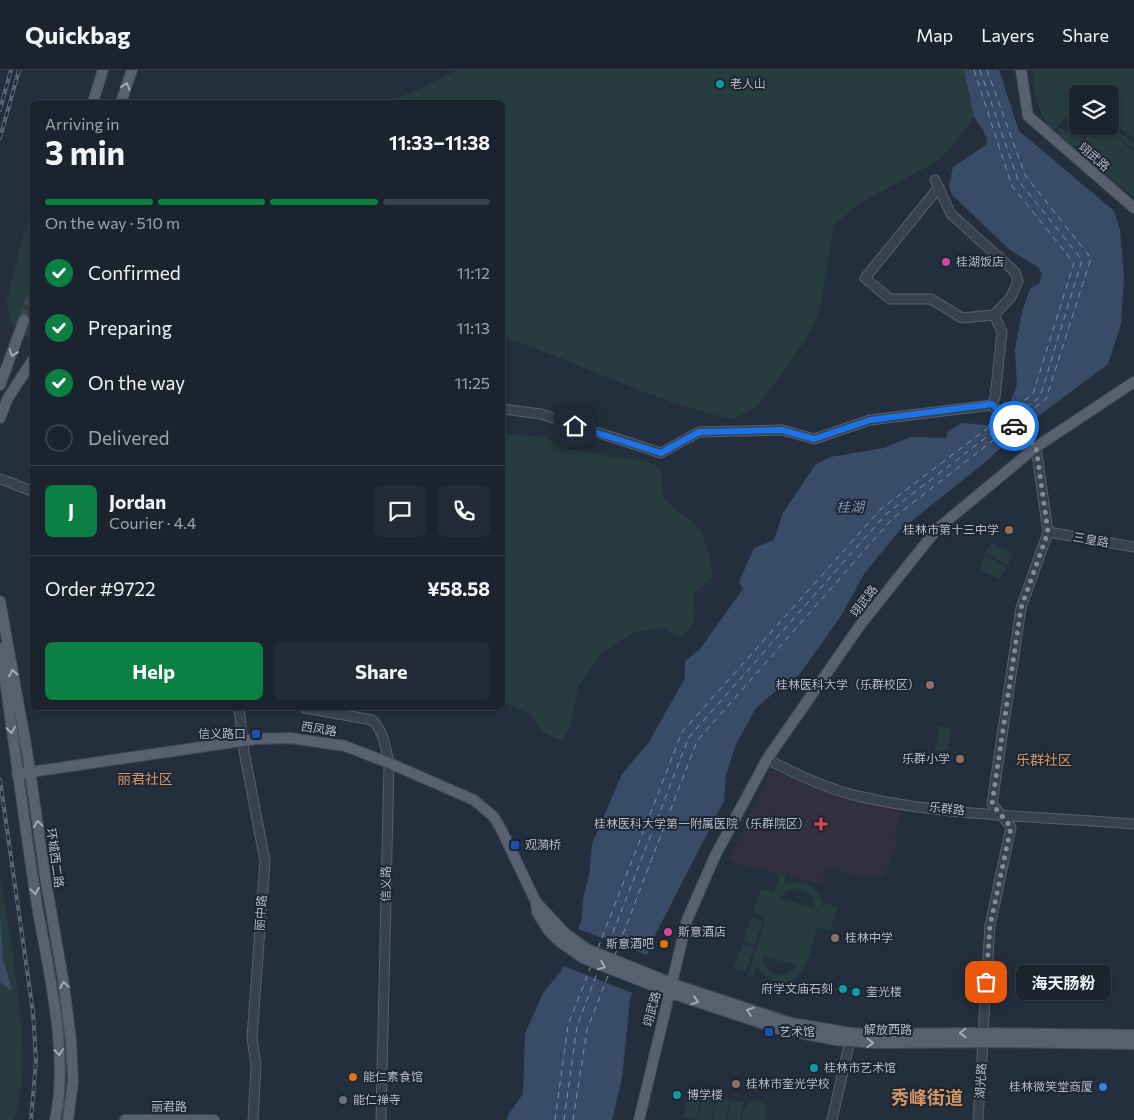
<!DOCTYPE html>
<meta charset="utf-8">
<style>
body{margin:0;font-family:Commissioner,"Noto Sans SC",sans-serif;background:#242b36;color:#f1f3f6;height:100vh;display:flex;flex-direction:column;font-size:19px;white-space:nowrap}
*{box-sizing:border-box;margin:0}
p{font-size:16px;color:#a0a4aa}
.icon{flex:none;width:28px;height:28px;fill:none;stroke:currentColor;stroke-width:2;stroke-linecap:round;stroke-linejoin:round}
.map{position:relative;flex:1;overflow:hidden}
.side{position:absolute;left:30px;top:30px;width:475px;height:610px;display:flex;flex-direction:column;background:#1b232e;border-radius:8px;box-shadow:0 1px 4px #0004,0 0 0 1px #39404a}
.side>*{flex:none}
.tools{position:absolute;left:1069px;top:15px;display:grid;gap:10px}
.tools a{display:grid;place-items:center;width:50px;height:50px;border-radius:8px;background:#1b232e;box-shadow:0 1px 4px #0004,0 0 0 1px #39404a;font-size:25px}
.pin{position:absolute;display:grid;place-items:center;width:42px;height:42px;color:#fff;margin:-21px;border-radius:10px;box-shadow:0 2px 8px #0006}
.courier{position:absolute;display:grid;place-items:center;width:50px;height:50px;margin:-25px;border:4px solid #1a73e8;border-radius:50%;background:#fff;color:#222;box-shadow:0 1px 6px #0007}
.bubble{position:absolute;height:35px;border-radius:8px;background:#1b232e;box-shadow:0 1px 4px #0004,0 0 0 1px #39404a;font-size:16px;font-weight:700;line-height:35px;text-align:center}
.head em{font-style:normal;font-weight:700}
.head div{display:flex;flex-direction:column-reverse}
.head{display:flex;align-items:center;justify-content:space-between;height:85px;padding:0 15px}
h1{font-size:32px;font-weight:700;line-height:38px}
.bar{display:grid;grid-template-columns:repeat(4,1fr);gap:8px 5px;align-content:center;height:60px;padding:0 15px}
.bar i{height:6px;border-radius:4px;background:#39404a}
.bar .selected{background:#0b8043}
.bar p{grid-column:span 4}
.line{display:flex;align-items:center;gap:12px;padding:0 15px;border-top:1px solid #39404a}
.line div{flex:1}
.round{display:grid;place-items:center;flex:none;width:52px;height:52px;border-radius:8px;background:#242b36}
ol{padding:0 15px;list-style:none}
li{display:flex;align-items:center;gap:15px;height:55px}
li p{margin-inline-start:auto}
li .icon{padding:5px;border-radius:50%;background:#0b8043;color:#fff;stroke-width:4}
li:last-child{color:#a0a4aa}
li i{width:28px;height:28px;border:2px solid #39404a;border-radius:50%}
.primary-button{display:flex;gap:10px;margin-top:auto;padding:10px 15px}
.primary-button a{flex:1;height:58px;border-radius:8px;background:#0b8043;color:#fff;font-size:20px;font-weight:700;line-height:58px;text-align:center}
.primary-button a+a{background:#242b36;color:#f1f3f6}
header{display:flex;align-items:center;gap:30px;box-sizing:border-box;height:70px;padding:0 25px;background:#1b232e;border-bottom:1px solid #39404a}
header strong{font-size:24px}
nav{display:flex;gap:28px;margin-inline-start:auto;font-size:18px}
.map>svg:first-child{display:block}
</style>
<header>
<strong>Quickbag</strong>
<nav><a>Map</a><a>Layers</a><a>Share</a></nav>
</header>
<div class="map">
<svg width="1134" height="1050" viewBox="0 0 1134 1050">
<rect width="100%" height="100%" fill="#242f3e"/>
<path fill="#32303f" d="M771 700 833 723 900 742 894 766 898 769 884 806 872 810 826 797 821 814 729 791Z"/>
<path fill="#263c3f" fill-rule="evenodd" d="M457 0H964L974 47 955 73 934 93 857 135 834 156 820 239 805 271 757 337 734 349C653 333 581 292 503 267L502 32H383L411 23Z
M1033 0H1134V68L1110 52V24H1078L1077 44 1065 48 1052 63C1040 44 1031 23 1033 0Z
M1075 53 1079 57 1073 67 1082 56 1090 59 1080 72 1084 75C1087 54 1095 59 1110 55L1134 73V79L1107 59 1134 82V127L1056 63 1060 57 1068 63Z
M32 134V270H28L9 250 7 228Z
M502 364 545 367 566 378 612 387 645 390 660 398 663 428 700 459 710 488 713 506 693 525C694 544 698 560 678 567L665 558 635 562 601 583 578 616 571 655 562 671 544 663 530 644 503 632Z
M992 473 1013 483 1008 495 985 484Z
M985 486 1006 497 1000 510 979 499Z
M939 656 951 658 947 683 935 681Z
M0 803C9 866 36 993 13 1050H0Z
M780 804 786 806 783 815C802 807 821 817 823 838L825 833 838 837 830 861 817 857C811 877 806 919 776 911 768 909 762 904 757 897L754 906 748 905 766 848 753 843 761 819 774 823ZM796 818 811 824 815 839 780 828 785 822ZM763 886 798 896 788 903 776 905C768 901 762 895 763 886Z
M751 847 763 851 755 875 743 871Z
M742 874 754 878 746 902 734 898Z
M689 1021 701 1024 696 1050 683 1047Z
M703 1024 716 1026 711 1050H698Z
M717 1027 730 1029 726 1050H712Z
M731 1029 744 1032 740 1050H727Z
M758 1030 766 1035V1050H742C744 1038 745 1032 758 1030Z"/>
<path fill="#394c67" d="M964 0H999L1019 61 1114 141 1120 160 1124 207 1121 254 1108 294 1029 353 983 394 899 461 864 504 841 546 799 605 784 614 756 638 736 674 726 705 724 731 653 869 630 929 622 1008 612 1050H507L508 1045 523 1024 525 964 543 923 561 901 582 849 583 829 589 805 592 774 622 704 649 672 685 608V591L700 579 743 519 739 512 754 478 774 470 783 443 815 395 830 387 884 378 911 367 946 368 948 361 962 353 987 355 1008 337 1017 315 1015 279 1022 242 1030 218 1039 214 1042 204 1038 197 1010 180 952 125 949 116 953 97 986 75 987 69 983 60 974 47Z
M0 847 3 887 12 921 0 912Z"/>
<path fill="#242f3e" d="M1007 336 1030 356 1020 364 999 343Z
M576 858 649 886 635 924 561 895Z"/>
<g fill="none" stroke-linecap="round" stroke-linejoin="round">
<path stroke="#7c92b1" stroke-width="1" stroke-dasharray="6 5" stroke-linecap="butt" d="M974 0 1012 116 1074 193 1033 324 1006 344
M980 0 1018 110 1082 190 1040 327 1012 348
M987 0 1025 105 1091 188 1046 329 1016 352
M598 878 682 662 881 439 1001 348
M605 883 689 667 886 444 1005 353
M615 885 697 671 892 449 1009 358
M555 1050 568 955 591 896
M564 1050 577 956 599 898
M573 1050 587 960 609 903"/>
<path stroke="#3a4453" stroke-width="10" stroke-dasharray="10 5" stroke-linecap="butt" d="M24 250 32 223"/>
<g stroke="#565f6c" stroke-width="11">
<path id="minor" d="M935 110 951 144 1015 202 1018 211 1011 227 994 245
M939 117 865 208 890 229H931L962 248 994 245 1002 262 995 327 992 335
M502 339 541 344 661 383 699 362 782 360 814 369 870 350 992 335
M0 409 32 421
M1048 462 1134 477
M239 638 244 681 265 791 252 968 256 996 253 1050
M305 638 372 650C384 661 385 677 389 693L381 1050
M767 689C797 705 829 720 862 727 950 747 1044 746 1134 754
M983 963 990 856 1011 757 992 734 1021 538 1048 462 1036 377 992 335
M832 1050 851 966
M978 1050 983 972"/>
</g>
<g stroke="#414a57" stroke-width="12">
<path id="major" d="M1021 0 1028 46 1134 138
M93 32 103 0
M121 32 132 0
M0 315 24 250
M0 348 8 328 32 291
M0 531 28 687 46 812 64 915 71 971 73 1011 68 1050
M0 578C13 661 23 745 36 829 47 896 70 984 55 1050
M17 704 256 669 290 668 345 676 389 693 474 730 494 747 501 759 536 832 537 842 548 860 560 872 583 888 674 924 779 959 836 970 876 973 1003 972 1134 974
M536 832 566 864 587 879 676 915 791 953 851 963 876 964 983 963 1134 965
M125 1050H214
M639 1050 687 850 715 786 767 689 861 554 937 459 1036 377 1134 312"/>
</g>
<use href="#minor" stroke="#38414e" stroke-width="9"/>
<use href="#major" stroke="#56606e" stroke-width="10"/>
<g stroke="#5a6575" stroke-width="4">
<path id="rail" d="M0 40 11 0
M0 68 19 0
M0 710 33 942 36 991 31 1050"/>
</g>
<use href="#rail" stroke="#1d2633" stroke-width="2" stroke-dasharray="5.5" stroke-linecap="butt"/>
</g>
<defs><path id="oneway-chevron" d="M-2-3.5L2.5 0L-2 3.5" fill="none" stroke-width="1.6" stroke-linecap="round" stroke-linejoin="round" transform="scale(1.25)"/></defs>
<g stroke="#a1aab7">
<use href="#oneway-chevron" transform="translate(126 16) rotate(-72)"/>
<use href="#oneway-chevron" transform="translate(13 283) rotate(109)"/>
<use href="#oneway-chevron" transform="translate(13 603) rotate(-100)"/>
<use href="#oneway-chevron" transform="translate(11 660) rotate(83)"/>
<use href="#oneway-chevron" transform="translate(38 754) rotate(-98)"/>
<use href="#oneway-chevron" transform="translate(35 821) rotate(81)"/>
<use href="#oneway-chevron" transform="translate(602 896) rotate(22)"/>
<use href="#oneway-chevron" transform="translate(64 915) rotate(-98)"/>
<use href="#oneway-chevron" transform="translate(695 931) rotate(19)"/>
<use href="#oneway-chevron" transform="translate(750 941) rotate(-161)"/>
<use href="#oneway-chevron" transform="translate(963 963) rotate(179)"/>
<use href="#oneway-chevron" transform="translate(870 973) rotate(2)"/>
<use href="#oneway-chevron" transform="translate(59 982) rotate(84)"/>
</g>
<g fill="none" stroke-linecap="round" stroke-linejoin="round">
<path stroke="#828b98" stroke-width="5" stroke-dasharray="0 9" d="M986 912 990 856 1011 757 992 734 1021 538 1048 462 1036 377 1014 356"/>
<path stroke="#1a73e8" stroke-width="6" d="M575 356 661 383 699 362 782 360 814 369 870 350 992 334 1014 356"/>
</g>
<g fill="#0f9aa8" stroke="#1d2633" stroke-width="2">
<circle cx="720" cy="14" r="5"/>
<circle cx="843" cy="919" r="5"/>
<circle cx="856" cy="922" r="5"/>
<circle cx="814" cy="998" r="5"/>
<circle cx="677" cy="1025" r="5"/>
</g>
<g fill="#d1479c" stroke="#1d2633" stroke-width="2">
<circle cx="946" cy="192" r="5"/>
<circle cx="668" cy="862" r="5"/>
</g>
<g fill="#8d6e63" stroke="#1d2633" stroke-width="2">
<circle cx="1009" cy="460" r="5"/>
<circle cx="930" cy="615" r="5"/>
<circle cx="960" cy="689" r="5"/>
<circle cx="835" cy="868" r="5"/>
<circle cx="736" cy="1014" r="5"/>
</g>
<g fill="#1a4fb4" stroke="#1d2633" stroke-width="2">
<rect x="251" y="659" width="10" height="10" rx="2.5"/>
<rect x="510" y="770" width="10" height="10" rx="2.5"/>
<rect x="764" y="957" width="10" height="10" rx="2.5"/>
</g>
<path fill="#e0444e" stroke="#1d2633" stroke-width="2" d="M818.5 746.5h5v5h5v5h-5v5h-5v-5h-5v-5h5z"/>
<g fill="#e8710a" stroke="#1d2633" stroke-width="2">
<circle cx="664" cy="874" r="5"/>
<circle cx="353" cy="1007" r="5"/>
</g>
<circle fill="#3f7fe0" stroke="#1d2633" stroke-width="2" cx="1103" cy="1017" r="5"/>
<circle fill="#6b7280" stroke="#1d2633" stroke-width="2" cx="343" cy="1030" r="5"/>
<g text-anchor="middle" stroke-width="4" stroke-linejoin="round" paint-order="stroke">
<g font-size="12" fill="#b4bcc9" stroke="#1d2633" text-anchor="start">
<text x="730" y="18">老人山</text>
<text x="956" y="196">桂湖饭店</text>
<text x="999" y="464" text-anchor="end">桂林市第十三中学</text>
<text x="920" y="619" text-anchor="end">桂林医科大学（乐群校区）</text>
<text x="246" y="668" text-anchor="end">信义路口</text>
<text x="950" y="693" text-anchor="end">乐群小学</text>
<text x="810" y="758" text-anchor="end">桂林医科大学第一附属医院（乐群院区）</text>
<text x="525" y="779">观漪桥</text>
<text x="678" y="866">斯意酒店</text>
<text x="845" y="872">桂林中学</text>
<text x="654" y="878" text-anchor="end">斯意酒吧</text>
<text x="833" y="923" text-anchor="end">府学文庙石刻</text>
<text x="866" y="926">奎光楼</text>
<text x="779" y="966">艺术馆</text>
<text x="824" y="1002">桂林市艺术馆</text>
<text x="363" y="1011">能仁素食馆</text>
<text x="746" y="1018">桂林市奎光学校</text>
<text x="1093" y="1021" text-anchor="end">桂林微笑堂商厦</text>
<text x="687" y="1029">博学楼</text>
<text x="353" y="1034">能仁禅寺</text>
</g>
<g font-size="12" fill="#b4bcc9" stroke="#1d2633">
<text transform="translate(1094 87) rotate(41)" y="4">翊武路</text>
<text transform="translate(1091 470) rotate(10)" y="4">三皇路</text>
<text transform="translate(864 531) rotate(-52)" y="4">翊武路</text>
<text transform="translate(319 659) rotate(9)" y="4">西凤路</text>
<text transform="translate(947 739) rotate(6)" y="4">乐群路</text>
<text transform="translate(55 788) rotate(82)" y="4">环城西二路</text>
<text transform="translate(386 814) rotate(-89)" y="4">信义路</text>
<text transform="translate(261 843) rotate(-86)" y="4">丽中路</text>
<text transform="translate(652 939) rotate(-75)" y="4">翊武路</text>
<text x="888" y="964">解放西路</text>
<text transform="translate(981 1011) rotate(-87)" y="4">湖光路</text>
<text x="169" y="1041">丽君路</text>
</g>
<g font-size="14" font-style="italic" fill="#7c92b1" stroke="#1d2633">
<text x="850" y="442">桂湖</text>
</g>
<g font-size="14" fill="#d59563" stroke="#1d2633">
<text x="1044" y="695">乐群社区</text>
<text x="145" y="714">丽君社区</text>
</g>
<g font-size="18" font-weight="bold" fill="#d59563" stroke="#1d2633">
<text x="927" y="1034">秀峰街道</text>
</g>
</g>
</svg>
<div class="tools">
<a><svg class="icon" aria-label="layers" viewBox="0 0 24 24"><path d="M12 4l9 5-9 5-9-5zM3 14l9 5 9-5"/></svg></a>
</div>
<div class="pin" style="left:986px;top:912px;background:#ea580c"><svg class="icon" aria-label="bag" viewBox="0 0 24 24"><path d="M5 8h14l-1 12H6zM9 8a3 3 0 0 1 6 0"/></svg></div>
<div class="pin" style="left:575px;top:356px;background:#1f2937"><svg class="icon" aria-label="home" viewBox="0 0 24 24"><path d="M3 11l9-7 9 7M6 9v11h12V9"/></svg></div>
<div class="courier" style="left:1014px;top:356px"><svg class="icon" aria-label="car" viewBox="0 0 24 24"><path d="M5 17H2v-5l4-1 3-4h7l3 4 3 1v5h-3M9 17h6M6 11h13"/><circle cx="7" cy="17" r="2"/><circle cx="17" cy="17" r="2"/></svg></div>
<div class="bubble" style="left:1016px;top:895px;width:95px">海天肠粉</div>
<section class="side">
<div class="head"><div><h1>3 min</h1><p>Arriving in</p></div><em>11:33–11:38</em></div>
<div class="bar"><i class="selected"></i><i class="selected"></i><i class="selected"></i><i></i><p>On the way · 510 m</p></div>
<ol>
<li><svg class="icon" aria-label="check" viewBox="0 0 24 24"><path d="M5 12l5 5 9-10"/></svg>Confirmed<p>11:12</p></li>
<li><svg class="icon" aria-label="check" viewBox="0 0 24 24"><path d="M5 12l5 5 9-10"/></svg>Preparing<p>11:13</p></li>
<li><svg class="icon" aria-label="check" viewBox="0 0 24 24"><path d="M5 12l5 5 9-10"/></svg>On the way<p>11:25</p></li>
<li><i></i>Delivered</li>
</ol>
<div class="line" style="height:90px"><b class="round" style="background:#0b8043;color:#fff">J</b><div><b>Jordan</b><p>Courier · 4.4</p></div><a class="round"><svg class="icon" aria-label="chat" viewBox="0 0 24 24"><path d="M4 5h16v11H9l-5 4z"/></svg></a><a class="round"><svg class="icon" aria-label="phone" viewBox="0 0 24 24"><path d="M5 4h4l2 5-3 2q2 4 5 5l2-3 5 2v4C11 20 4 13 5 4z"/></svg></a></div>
<div class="line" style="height:65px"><div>Order #9722</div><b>¥58.58</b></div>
<div class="primary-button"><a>Help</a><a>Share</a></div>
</section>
</div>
